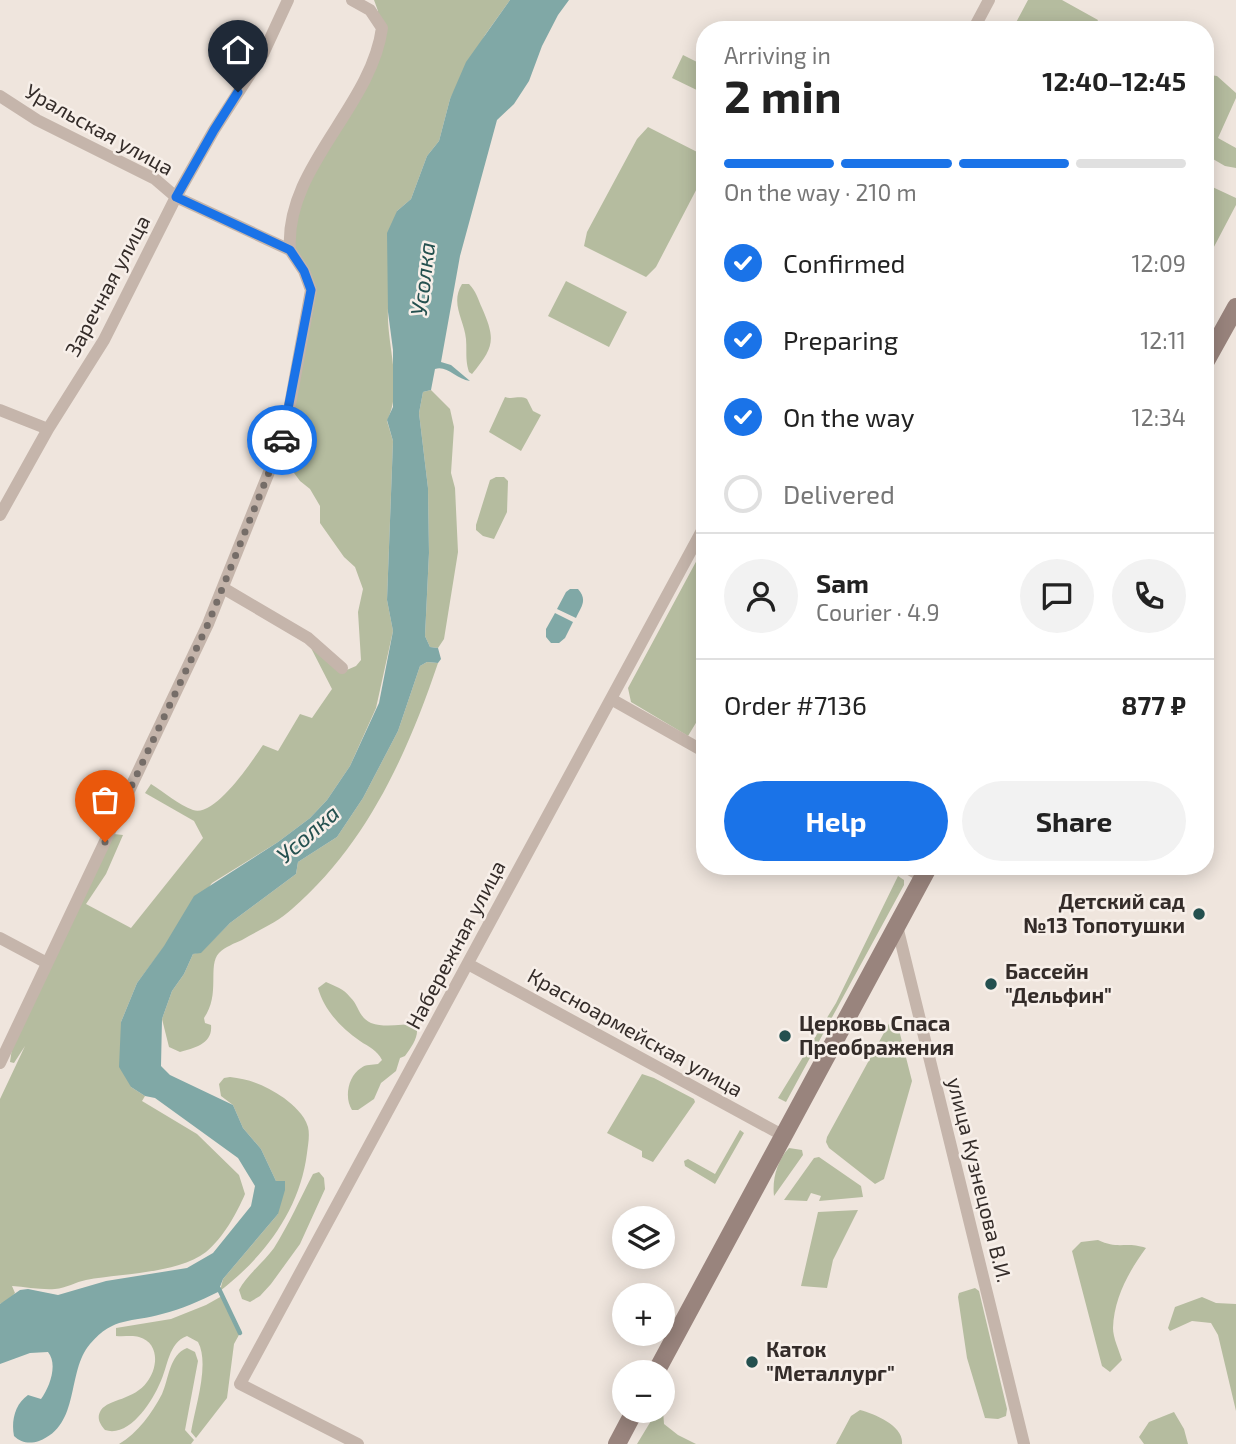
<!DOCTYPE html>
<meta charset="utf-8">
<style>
body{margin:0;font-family:"Exo 2",sans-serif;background:#f2f2f2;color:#222;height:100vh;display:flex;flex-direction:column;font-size:26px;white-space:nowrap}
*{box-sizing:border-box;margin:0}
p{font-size:23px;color:#767676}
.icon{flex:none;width:38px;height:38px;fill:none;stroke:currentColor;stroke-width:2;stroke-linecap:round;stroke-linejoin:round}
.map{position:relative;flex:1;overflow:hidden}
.sheet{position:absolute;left:696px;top:21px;width:518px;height:854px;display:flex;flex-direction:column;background:#fff;border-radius:28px;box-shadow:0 4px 18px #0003}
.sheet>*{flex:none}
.tools{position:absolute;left:612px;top:1206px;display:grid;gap:14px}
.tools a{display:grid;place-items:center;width:63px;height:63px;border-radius:50%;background:#fff;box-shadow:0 4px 18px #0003;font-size:35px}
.pin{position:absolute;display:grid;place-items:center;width:60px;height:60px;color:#fff;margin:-72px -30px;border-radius:50% 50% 50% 0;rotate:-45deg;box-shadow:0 0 7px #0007}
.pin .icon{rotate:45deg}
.courier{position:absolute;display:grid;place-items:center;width:70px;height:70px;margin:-35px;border:5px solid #1a73e8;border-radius:50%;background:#fff;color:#222;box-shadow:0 2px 9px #0007}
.head em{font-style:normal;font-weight:700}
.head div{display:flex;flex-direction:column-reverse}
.head{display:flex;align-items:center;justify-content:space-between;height:119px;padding:0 28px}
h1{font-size:46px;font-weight:700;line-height:52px}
.bar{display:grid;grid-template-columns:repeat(4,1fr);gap:10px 7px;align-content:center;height:84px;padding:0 28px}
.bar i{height:9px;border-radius:5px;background:#e0e0e0}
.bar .active{background:#1a73e8}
.bar p{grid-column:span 4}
.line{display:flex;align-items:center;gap:18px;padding:0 28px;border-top:2px solid #e0e0e0}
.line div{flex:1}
.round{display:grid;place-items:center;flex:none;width:74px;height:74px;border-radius:37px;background:#f2f2f2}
ol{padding:0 28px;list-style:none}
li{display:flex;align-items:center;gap:21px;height:77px}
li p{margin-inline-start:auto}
li .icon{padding:7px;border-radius:50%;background:#1a73e8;color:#fff;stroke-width:4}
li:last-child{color:#767676}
li i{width:38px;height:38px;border:4px solid #e0e0e0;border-radius:50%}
.button{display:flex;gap:14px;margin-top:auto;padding:14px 28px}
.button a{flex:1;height:80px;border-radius:42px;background:#1a73e8;color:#fff;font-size:28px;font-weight:700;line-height:80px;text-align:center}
.button a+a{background:#f2f2f2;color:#222}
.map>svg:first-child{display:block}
</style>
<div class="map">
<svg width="1236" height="1444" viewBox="0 0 1236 1444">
<rect width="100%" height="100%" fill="#efe5dd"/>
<path fill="#b5bc9f" d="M374 0H510L485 35 450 99 439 141 427 156 411 199 397 211C394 244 390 276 388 308 386 345 404 386 387 421L393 441 387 600 393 631 376 708 350 766 327 800 310 818 278 842 212 883 137 983 121 1022 131 1087 145 1096 142 1101 197 1134 239 1175 245 1194C237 1213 223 1238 206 1252 177 1274 122 1273 86 1280 76 1282 66 1288 55 1289 41 1290 26 1287 12 1286L15 1293 10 1299 0 1304V1099L25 1046 14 1063 10 1062 12 1048 114 834 123 835 106 874 86 904 131 928 203 838 194 821 145 793 151 784C164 792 179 805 193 810 215 818 252 761 263 745L278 751 300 714 312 718 332 689 310 646 342 672 356 666 361 660 358 612 363 589 355 567 344 557 320 523V506L310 489 300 481 280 454 313 294 294 250 292 233 307 186 371 76 378 11Z
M1028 0H1062L1098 20 1093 30H1012Z
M683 55 705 66V94L672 78Z
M1210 75 1217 76 1236 93V98L1218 138 1236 148V168L1225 166 1206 155V80Z
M648 127 705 156V173L656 267 646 277 584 246 587 232 637 139Z
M1206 184 1236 198V205L1206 262Z
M566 281 627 312 609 347 548 316Z
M462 284H469C476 291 478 299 482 308 496 340 494 347 472 374L469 372C465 360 467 351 466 339 464 319 450 304 462 284Z
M431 390 450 409 454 427 451 473 455 488 458 552 444 639 438 648 430 647 425 636 429 553 428 488 419 413 423 392Z
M505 397C513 400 519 395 527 399L533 411 541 415 521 451 489 432Z
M496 477H504L508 481 507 512 494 539 483 536 476 530V525L490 480Z
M705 545V708L688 736 631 702 628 688Z
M427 662 438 663C407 755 366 845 292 909 278 922 259 930 242 940 235 943 225 947 219 953 207 966 221 994 204 1018L205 1023 211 1025C213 1044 194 1048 180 1052L169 1047 162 1019 172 991 184 974 193 954 201 952 230 923 296 874 298 862 337 837 363 798 398 731 420 666Z
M898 876 904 880V885L786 1102 778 1098 836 1003Z
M326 982C335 986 344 989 350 997 359 1005 358 1017 371 1023 385 1028 401 1024 416 1024 420 1036 412 1046 405 1056L400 1058 396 1071 381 1083 374 1099 358 1110H352C344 1098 348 1076 361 1068 366 1064 372 1065 378 1064L382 1060C377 1050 369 1047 360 1041 341 1028 324 1010 318 988Z
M891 1020 898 1026 912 1081 884 1179 875 1184 829 1148 826 1142 827 1137Z
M642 1074 654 1078 694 1099 695 1102 653 1162 642 1157V1151L607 1133Z
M230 1077C250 1079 267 1086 284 1098 294 1106 304 1114 308 1127 310 1135 308 1145 307 1153 300 1210 264 1257 220 1291L223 1279 278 1214 276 1181 261 1149 243 1128 233 1105 221 1096 219 1084 224 1078Z
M740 1130 744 1133 715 1184 685 1166 684 1161 688 1159 715 1174Z
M789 1148 802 1150 803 1155 774 1196C772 1180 777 1160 789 1148Z
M819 1157 861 1186 863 1197 819 1201 821 1196 811 1193 807 1201 784 1200 814 1158Z
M319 1172 324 1178 325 1189 300 1244 271 1284 260 1296 250 1302 242 1299 239 1290C246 1276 264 1262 274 1248 289 1224 300 1199 313 1174Z
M858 1210 833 1260 827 1288 801 1286 818 1212Z
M1098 1240C1119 1250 1125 1241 1146 1248 1129 1271 1114 1298 1113 1328 1113 1338 1119 1350 1122 1360L1110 1372 1102 1366 1072 1251 1081 1242Z
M975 1288 979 1291 1007 1409 1006 1416 998 1419 985 1418 967 1358 958 1297 959 1293Z
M222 1296 240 1333 234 1344 227 1398 196 1438 191 1432C195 1407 210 1364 198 1342L187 1336C168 1343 168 1367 160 1383 152 1402 129 1438 105 1430 100 1424 96 1418 101 1410 109 1399 134 1400 147 1382 158 1368 160 1343 139 1337 132 1335 124 1337 116 1336V1328L171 1319 206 1305Z
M1202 1297 1216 1303 1236 1304V1411L1218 1335 1211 1323 1192 1321 1170 1331 1168 1328 1175 1307Z
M187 1348 195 1352 198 1361 185 1430 194 1440 191 1444H119C138 1433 152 1413 162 1394 169 1379 169 1355 187 1348Z
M663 1410 664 1424 678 1435 696 1444H637L657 1411Z
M860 1410C875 1414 904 1426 902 1444H836L851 1416Z
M1174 1412 1184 1429 1188 1444H1144L1139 1437 1149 1422Z"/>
<path fill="#80a8a6" d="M510 0H569L558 15 542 46 529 81 514 104 497 120 460 256 441 362 451 365 470 381C456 379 447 365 435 369L431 390 423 392 419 413 428 488 429 553 425 636 430 647 438 648 441 659 438 663 427 662 420 666 398 731 363 798 337 837 298 862 296 874 230 923 201 953 193 954 184 974 172 991 162 1019 161 1066 170 1075 233 1105 243 1128 261 1149 276 1181H285V1190L278 1214 223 1279 218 1292C200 1301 182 1309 162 1314 131 1323 114 1316 90 1344 66 1372 81 1425 39 1441 30 1444 21 1443 14 1436 11 1421 15 1404 28 1395L41 1399C50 1387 58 1364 48 1352L30 1353 0 1364V1304L20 1290 28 1289 58 1295 106 1281 187 1268 213 1253 251 1206 255 1186 238 1158 155 1098 145 1096 131 1087 119 1067 121 1022 137 983 164 946 194 896 278 842 310 818 327 800 350 766 379 703 393 631 387 600 393 441 387 420 393 407V350L388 312 387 233 397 211 411 199 427 156 439 141 450 99 466 62Z
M570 589H578C588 600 581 607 576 618L557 609 566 592Z
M555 613 573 622 565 638 559 643H551L546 637V629Z"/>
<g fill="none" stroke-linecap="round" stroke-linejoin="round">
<path stroke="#80a8a6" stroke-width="4.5" d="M219 1289 240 1333"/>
<path stroke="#c5b5ab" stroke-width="12" d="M973 30 989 0
M0 96 37 120 155 179 176 197 290 250 304 271 311 290 285 432 273 462 208 624 0 1063
M290 250C284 168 371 108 382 28L370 10 352 0
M0 410 48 429
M0 515 48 429 104 340 176 197 214 130 263 54 288 0
M223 588 308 638 342 668
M611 699 705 752
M904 866 923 877
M897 926 1024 1444
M0 938 47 963
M468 964 784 1136
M358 1444 240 1384 705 525"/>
<path stroke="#99847d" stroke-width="18" d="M1206 361 1236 307
M656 1372 929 866
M617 1444 635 1410"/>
</g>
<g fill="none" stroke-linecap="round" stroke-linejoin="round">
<path stroke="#756d68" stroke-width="7" stroke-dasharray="0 12.6" d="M105 842 208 624 282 440"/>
<path stroke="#1a73e8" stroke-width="9" d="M238 92 214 130 176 197 290 250 304 271 311 290 282 440"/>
</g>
<g fill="#24504f" stroke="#f7efe9" stroke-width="2.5">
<circle cx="1199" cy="914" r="7"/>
<circle cx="991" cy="984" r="7"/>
<circle cx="785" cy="1036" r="7"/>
<circle cx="752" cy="1362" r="7"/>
</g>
<g text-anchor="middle" stroke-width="5" stroke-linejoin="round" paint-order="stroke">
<g font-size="21" fill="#342c29" stroke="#f7efe9">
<text transform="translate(99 130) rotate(29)" y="7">Уральская улица</text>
<text transform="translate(108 286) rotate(-62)" y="7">Заречная улица</text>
<text transform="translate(456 945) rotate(-62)" y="7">Набережная улица</text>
<text transform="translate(635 1033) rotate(29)" y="7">Красноармейская улица</text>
<text transform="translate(979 1180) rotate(76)" y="7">улица Кузнецова В.И.</text>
</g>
<g font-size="21" font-weight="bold" fill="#342c29" stroke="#f7efe9" text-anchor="start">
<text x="1185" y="909" text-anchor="end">Детский сад<tspan x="1185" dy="24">№13 Топотушки</tspan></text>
<text x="1005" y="979">Бассейн<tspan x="1005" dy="24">"Дельфин"</tspan></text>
<text x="799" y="1031">Церковь Спаса<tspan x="799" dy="24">Преображения</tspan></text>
<text x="766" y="1357">Каток<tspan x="766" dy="24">"Металлург"</tspan></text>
</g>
<g font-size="23" font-style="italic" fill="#24504f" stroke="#f7efe9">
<text transform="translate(423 279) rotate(-83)" y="8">Усолка</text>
<text transform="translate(308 834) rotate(-41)" y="8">Усолка</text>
</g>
</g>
</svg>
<div class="tools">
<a><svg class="icon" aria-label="layers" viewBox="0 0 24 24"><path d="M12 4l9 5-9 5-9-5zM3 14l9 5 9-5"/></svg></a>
<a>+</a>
<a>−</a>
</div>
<div class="pin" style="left:105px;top:842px;background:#ea580c"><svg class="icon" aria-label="bag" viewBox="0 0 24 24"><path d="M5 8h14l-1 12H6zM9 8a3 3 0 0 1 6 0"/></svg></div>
<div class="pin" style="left:238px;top:92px;background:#1f2937"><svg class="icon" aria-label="home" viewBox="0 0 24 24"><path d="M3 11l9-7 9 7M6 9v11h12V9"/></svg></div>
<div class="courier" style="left:282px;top:440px"><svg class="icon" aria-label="car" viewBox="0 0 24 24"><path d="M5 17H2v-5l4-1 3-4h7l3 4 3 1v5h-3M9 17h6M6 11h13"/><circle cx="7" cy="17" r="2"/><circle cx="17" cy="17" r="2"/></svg></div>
<section class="sheet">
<div class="head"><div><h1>2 min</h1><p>Arriving in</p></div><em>12:40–12:45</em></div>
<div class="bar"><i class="active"></i><i class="active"></i><i class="active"></i><i></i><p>On the way · 210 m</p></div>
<ol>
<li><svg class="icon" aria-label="check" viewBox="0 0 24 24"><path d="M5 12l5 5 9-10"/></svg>Confirmed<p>12:09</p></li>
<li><svg class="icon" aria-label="check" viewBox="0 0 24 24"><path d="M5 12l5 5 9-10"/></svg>Preparing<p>12:11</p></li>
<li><svg class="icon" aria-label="check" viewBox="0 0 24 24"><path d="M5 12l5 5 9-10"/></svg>On the way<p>12:34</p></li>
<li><i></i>Delivered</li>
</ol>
<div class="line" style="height:126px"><a class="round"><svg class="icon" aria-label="person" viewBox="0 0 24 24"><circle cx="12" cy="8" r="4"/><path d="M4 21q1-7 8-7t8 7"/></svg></a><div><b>Sam</b><p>Courier · 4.9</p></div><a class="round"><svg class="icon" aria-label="chat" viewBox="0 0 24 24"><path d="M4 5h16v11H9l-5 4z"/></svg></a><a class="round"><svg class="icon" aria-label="phone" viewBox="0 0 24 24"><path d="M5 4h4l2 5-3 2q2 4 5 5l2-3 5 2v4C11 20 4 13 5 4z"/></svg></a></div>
<div class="line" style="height:91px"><div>Order #7136</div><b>877 ₽</b></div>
<div class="button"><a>Help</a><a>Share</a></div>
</section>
</div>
